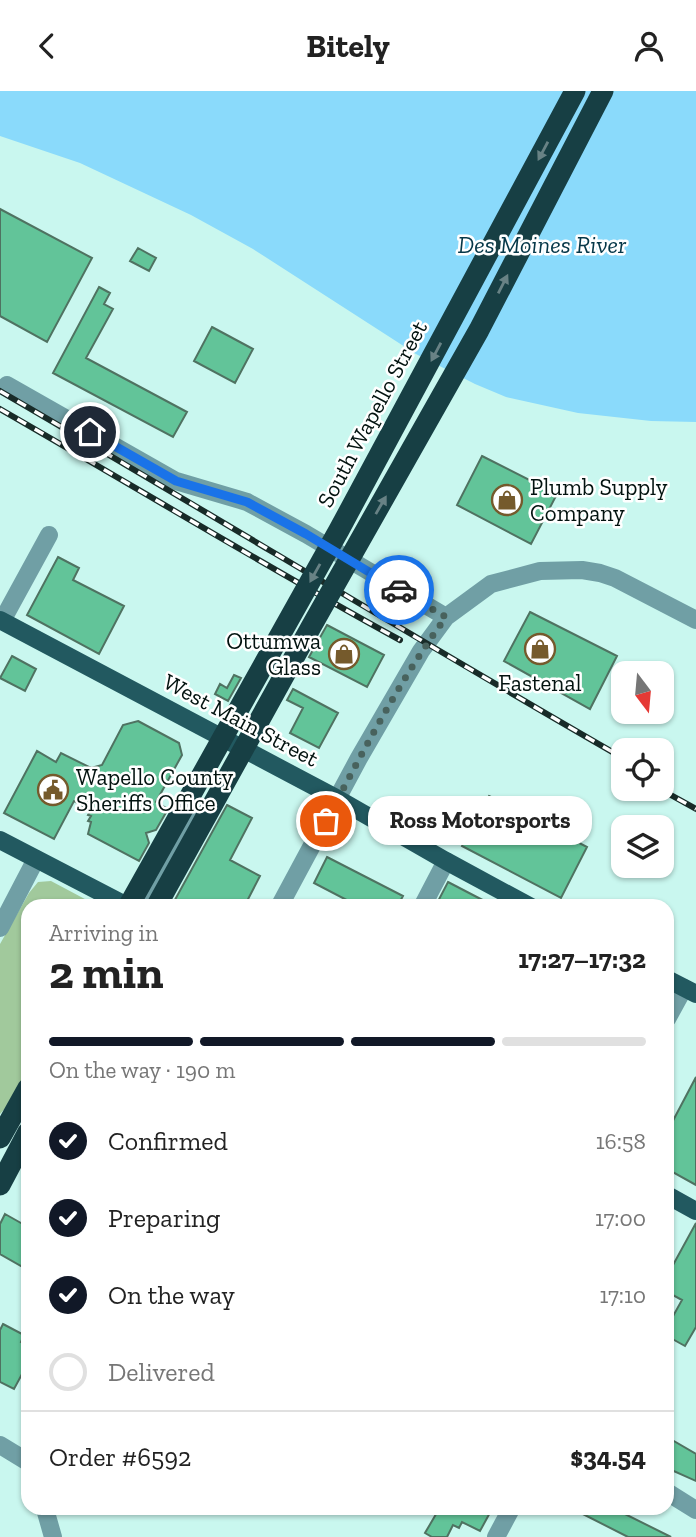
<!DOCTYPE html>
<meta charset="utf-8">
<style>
body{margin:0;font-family:"Zilla Slab",serif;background:#f6f6f6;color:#222;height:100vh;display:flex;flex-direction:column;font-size:26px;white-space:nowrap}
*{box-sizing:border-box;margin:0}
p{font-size:23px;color:#767676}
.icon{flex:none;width:38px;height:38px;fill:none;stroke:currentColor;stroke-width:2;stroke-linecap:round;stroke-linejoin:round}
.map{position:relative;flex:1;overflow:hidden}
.details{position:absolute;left:21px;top:808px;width:653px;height:616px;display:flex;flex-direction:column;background:#fff;border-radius:21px;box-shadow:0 2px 5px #0004}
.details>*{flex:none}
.needle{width:46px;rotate:164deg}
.controls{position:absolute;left:611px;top:570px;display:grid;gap:14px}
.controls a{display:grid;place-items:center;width:63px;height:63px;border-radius:14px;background:#fff;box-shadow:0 2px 5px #0004;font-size:35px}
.pin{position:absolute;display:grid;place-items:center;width:60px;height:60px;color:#fff;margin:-30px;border:4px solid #fff;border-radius:50%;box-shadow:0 2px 7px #0007}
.courier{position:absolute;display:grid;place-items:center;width:70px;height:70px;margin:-35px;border:5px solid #1a73e8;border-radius:50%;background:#fff;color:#222;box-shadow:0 2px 9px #0007}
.bubble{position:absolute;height:49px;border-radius:21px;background:#fff;box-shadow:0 2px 5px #0004;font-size:23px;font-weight:700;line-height:49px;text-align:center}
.head em{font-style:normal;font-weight:700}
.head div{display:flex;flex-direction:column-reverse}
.head{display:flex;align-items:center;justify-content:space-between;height:119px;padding:0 28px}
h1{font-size:46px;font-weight:700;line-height:52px}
.bar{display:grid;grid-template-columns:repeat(4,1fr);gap:10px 7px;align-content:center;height:84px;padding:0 28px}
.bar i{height:9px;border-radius:5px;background:#e0e0e0}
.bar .active{background:#111827}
.bar p{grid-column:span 4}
.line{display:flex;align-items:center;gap:18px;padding:0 28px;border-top:2px solid #e0e0e0}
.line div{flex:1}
ol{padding:0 28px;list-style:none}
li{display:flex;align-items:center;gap:21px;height:77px}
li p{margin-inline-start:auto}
li .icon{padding:7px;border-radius:50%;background:#111827;color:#fff;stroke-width:4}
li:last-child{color:#767676}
li i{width:38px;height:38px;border:4px solid #e0e0e0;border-radius:50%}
header{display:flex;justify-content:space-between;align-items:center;height:91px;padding:0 28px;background:#fff;font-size:32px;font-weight:700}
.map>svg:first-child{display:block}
</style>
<header><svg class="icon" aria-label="back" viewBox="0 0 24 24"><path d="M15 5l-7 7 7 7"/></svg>Bitely<svg class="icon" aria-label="person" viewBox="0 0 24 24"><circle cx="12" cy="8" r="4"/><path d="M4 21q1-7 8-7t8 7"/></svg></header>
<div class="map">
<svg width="696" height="1446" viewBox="0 0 696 1446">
<rect width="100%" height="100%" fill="#c9f7ef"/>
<path fill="#a1c99c" d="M51 790 98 815 28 816V977L13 1009 0 1023V853L29 802 38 791Z"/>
<path fill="#8adafb" d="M0 0H696V331L651 330 578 322 506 306 475 293 416 263 253 158 191 124 80 72 0 45Z"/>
<path fill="#62c499" stroke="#4f7261" stroke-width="2" d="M0 118 92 167 47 251 0 225Z
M138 157 156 167 149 180 130 170Z
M99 196 110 202 104 213 113 218 86 267 187 321 173 346 53 282Z
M212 236 253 258 235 292 194 270Z
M482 365 557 403 531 453 457 414Z
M58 466 79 477 73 489 124 515 99 563 27 524Z
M530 521 617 565 590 618 504 570Z
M327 534 384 564 367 596 309 566Z
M12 565 36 578 25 600 0 587Z
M234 584 241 587 228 610 215 603 220 593 227 597Z
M293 598 338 622 319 657 290 642 303 617 287 609Z
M138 630 179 652 182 664 156 711 168 718 156 739 146 742 149 752 139 770 88 743 91 731 88 730 91 725 88 724 91 719 74 710 54 748 4 722 37 660 56 671 61 662 91 677 102 674 123 634Z
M489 705 587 756 561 807 462 755Z
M227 714 252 727 230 769 260 785 244 816H171Z
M327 766 403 805 397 816H360L314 792Z
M448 791 496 816H435Z
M696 986V1094L667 1078V1041Z
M5 1123 28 1136V1179L0 1163V1133Z
M696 1132V1236L685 1255 667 1245V1236L682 1209 667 1201V1185Z
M3 1233 24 1244 21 1251 28 1255V1272L14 1298 0 1291V1239Z
M667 1346 696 1363V1390L667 1377Z
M439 1418H492L480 1440 462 1431 459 1437 453 1434 447 1446H432L425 1442Z
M573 1418H615L671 1446H628Z"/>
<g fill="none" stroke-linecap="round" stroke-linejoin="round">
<path stroke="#709fa5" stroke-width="18" d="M7 294 176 390 247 411 306 443 446 526
M2 530 49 444
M141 816 192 724
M279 816 359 667 421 560 446 526 491 493 540 480 582 479 600 482 615 487 696 529
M422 816 446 770
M0 837 36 768
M667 928 684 897
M0 1354 28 1371
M667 1401 696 1419
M45 1418 53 1446
M496 1446 511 1418"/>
<path stroke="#225960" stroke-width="18" d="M0 529 338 708 446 770 531 816
M0 749 129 816
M667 888 696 903
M667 1104 696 1120"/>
<path stroke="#173f44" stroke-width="21" d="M0 1047 28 997
M0 1094 28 1041"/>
<g stroke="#182b28" stroke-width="6">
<path id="rail" d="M0 300C208 421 414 547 623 667
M0 318C134 395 265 475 400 549
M660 698 696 718"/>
</g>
<use href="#rail" stroke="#fff" stroke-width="3.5" stroke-dasharray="10" stroke-linecap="butt"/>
<path stroke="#173f44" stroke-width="21" d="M128 816 339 439 575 0
M156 816 311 536 479 239 603 0"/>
</g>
<defs><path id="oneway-solid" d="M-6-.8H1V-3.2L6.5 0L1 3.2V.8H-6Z" transform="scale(1.75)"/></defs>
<g fill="#688285">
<use href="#oneway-solid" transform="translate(543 60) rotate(118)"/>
<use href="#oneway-solid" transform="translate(503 193) rotate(-63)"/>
<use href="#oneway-solid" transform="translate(436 261) rotate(118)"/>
<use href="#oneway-solid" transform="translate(381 414) rotate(-60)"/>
<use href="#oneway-solid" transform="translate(315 482) rotate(119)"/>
</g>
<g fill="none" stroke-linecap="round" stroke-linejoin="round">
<path stroke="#48625d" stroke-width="7" stroke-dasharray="0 12.6" d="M326 730C363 661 399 590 446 526L399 499"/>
<path stroke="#1a73e8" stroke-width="9" d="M90 341 176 390 247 411 306 443 399 499"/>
</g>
<defs>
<g id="shop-ring" transform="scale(1.575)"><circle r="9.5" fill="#fff" stroke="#755a2c" stroke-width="1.5"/><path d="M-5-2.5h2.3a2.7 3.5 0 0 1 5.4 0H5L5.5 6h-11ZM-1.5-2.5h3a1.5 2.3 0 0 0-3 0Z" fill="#755a2c"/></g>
<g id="civic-ring" transform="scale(1.575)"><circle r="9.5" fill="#fff" stroke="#755a2c" stroke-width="1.5"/><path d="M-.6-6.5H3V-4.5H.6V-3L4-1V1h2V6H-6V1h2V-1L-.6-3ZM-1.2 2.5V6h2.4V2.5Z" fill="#755a2c"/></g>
</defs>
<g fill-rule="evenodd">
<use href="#shop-ring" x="507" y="409"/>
<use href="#shop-ring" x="540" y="558"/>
<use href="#shop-ring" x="344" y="563"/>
<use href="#civic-ring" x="53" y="699"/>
</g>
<g text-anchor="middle" stroke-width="5" stroke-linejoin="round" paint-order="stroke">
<g font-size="23" fill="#02120f" stroke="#fff">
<text transform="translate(372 323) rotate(-62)" y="8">South Wapello Street</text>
<text transform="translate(241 629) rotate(28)" y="8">West Main Street</text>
</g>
<g font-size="23" fill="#02120f" stroke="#fff" text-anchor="start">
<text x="530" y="404">Plumb Supply<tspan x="530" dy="26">Company</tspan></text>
<text x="321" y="558" text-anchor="end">Ottumwa<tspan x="321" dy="26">Glass</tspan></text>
<text x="540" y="600" text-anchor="middle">Fastenal</text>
<text x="76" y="694">Wapello County<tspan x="76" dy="26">Sheriffs Office</tspan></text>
</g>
<g font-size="24" font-style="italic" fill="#053748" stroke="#fff">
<text x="542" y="162">Des Moines River</text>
</g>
</g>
</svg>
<div class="controls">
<a><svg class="needle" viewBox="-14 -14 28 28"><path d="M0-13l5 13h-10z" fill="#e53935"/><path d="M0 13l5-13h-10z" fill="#767676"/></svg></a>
<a><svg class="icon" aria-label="locate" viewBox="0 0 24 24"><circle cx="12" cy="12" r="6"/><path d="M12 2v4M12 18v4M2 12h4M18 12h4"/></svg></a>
<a><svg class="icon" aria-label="layers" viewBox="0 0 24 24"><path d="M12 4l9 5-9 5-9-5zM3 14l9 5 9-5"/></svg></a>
</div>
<div class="pin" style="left:326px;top:730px;background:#ea580c"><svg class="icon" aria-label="bag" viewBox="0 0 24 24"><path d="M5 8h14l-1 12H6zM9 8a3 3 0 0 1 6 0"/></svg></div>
<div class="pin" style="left:90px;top:341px;background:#1f2937"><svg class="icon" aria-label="home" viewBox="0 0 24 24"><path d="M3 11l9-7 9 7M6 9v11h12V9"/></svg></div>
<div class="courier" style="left:399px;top:499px"><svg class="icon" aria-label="car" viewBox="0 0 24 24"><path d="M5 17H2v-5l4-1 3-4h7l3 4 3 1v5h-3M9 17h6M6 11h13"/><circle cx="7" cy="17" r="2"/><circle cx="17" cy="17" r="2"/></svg></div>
<div class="bubble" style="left:368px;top:705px;width:224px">Ross Motorsports</div>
<section class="details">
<div class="head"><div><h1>2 min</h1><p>Arriving in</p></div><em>17:27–17:32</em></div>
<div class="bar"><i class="active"></i><i class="active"></i><i class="active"></i><i></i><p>On the way · 190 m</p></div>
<ol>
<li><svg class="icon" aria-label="check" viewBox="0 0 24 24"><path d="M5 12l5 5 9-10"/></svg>Confirmed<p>16:58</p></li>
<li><svg class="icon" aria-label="check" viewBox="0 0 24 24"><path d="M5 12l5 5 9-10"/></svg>Preparing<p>17:00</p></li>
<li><svg class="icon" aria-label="check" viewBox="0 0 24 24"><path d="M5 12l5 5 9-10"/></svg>On the way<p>17:10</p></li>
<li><i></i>Delivered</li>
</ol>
<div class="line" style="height:91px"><div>Order #6592</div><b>$34.54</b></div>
</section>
</div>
